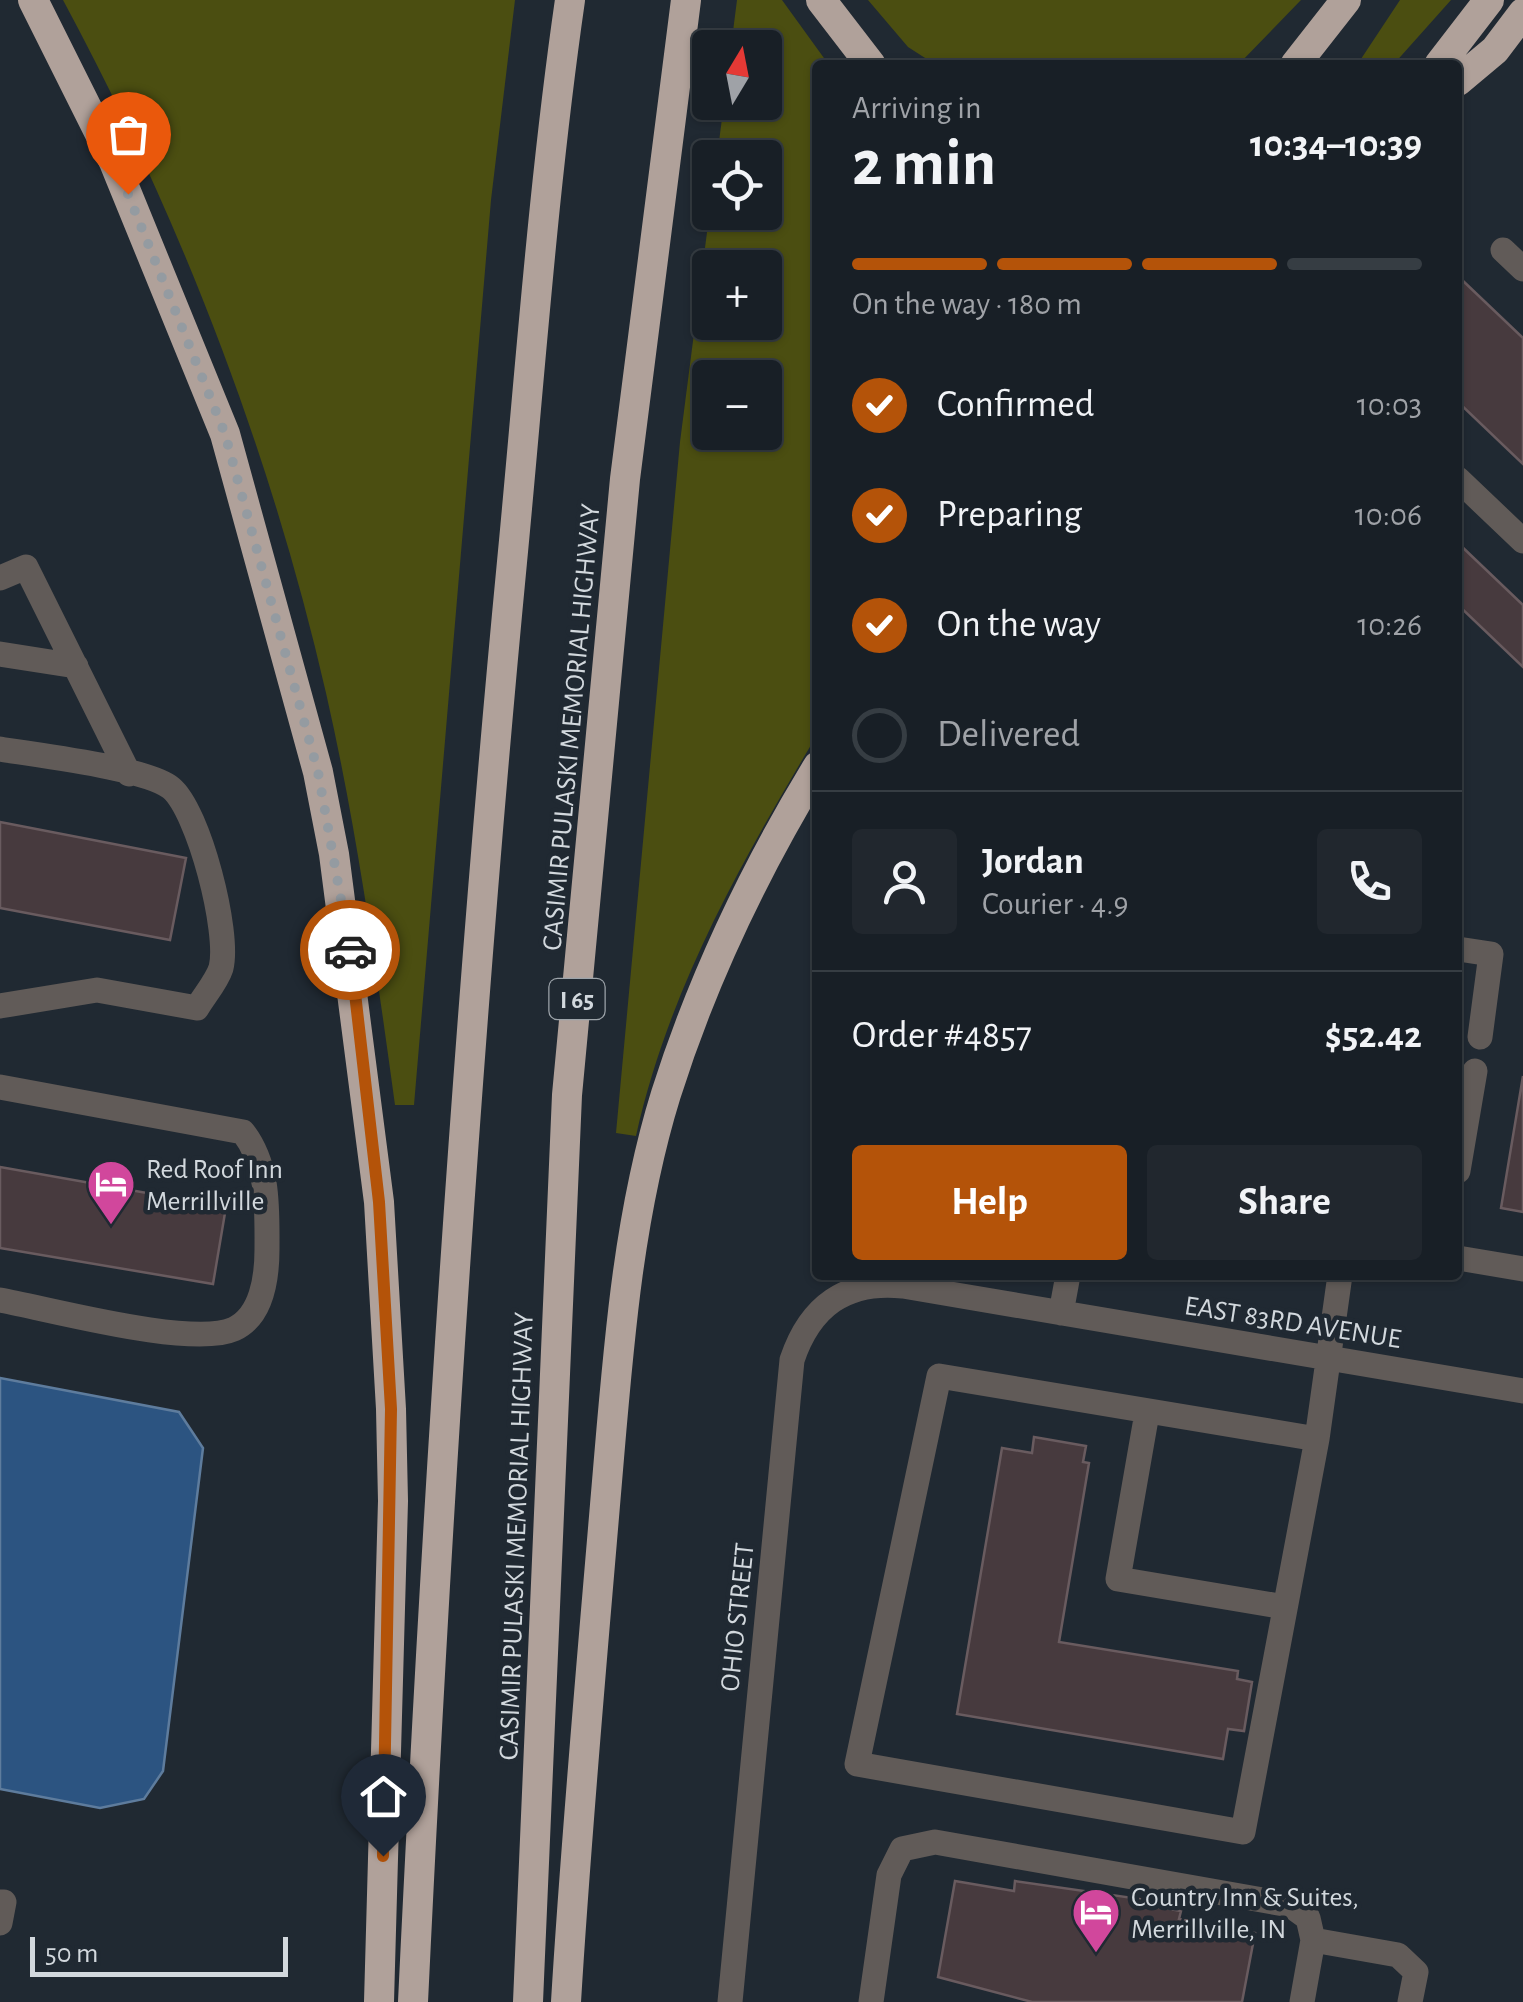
<!DOCTYPE html>
<meta charset="utf-8">
<style>
body{margin:0;font-family:"Alegreya Sans",sans-serif;background:#21272e;color:#f1f3f6;height:100vh;display:flex;flex-direction:column;font-size:38px;white-space:nowrap}
*{box-sizing:border-box;margin:0}
p{font-size:32px;color:#9fa2a7}
.icon{flex:none;width:55px;height:55px;fill:none;stroke:currentColor;stroke-width:2;stroke-linecap:round;stroke-linejoin:round}
.map{position:relative;flex:1;overflow:hidden}
.drawer{position:absolute;left:812px;top:60px;width:650px;height:1220px;display:flex;flex-direction:column;background:#181f26;border-radius:10px;box-shadow:0 2px 8px #0004,0 0 0 2px #363d43}
.drawer>*{flex:none}
.needle{width:65px;rotate:10deg}
.controls{position:absolute;left:692px;top:30px;display:grid;gap:20px}
.controls a{display:grid;place-items:center;width:90px;height:90px;border-radius:10px;background:#181f26;box-shadow:0 2px 8px #0004,0 0 0 2px #363d43;font-size:50px}
.scale{position:absolute;left:30px;bottom:25px;width:258px;box-sizing:border-box;padding-left:10px;border:5px solid #d2d8dd;border-top:0;font-size:28px;line-height:35px;white-space:nowrap;color:#d2d8dd;-webkit-text-stroke:8px #202932;paint-order:stroke}
.pin{position:absolute;display:grid;place-items:center;width:85px;height:85px;color:#fff;margin:-102px -42px;border-radius:50% 50% 50% 0;rotate:-45deg;box-shadow:0 0 10px #0007}
.pin .icon{rotate:45deg}
.courier{position:absolute;display:grid;place-items:center;width:100px;height:100px;margin:-50px;border:8px solid #b45309;border-radius:50%;background:#fff;color:#222;box-shadow:0 2px 12px #0007}
.head em{font-style:normal;font-weight:600}
.head div{display:flex;flex-direction:column-reverse}
.head{display:flex;align-items:center;justify-content:space-between;height:170px;padding:0 40px}
h1{font-size:65px;font-weight:600;line-height:75px}
.bar{display:grid;grid-template-columns:repeat(4,1fr);gap:15px 10px;align-content:center;height:120px;padding:0 40px}
.bar i{height:12px;border-radius:8px;background:#363d43}
.bar .current{background:#b45309}
.bar p{grid-column:span 4}
.line{display:flex;align-items:center;gap:25px;padding:0 40px;border-top:2px solid #363d43}
.line div{flex:1}
.round{display:grid;place-items:center;flex:none;width:105px;height:105px;border-radius:10px;background:#21272e}
ol{padding:0 40px;list-style:none}
li{display:flex;align-items:center;gap:30px;height:110px}
li p{margin-inline-start:auto}
li .icon{padding:10px;border-radius:50%;background:#b45309;color:#fff;stroke-width:4}
li:last-child{color:#9fa2a7}
li i{width:55px;height:55px;border:5px solid #363d43;border-radius:50%}
.action{display:flex;gap:20px;margin-top:auto;padding:20px 40px}
.action a{flex:1;height:115px;border-radius:10px;background:#b45309;color:#fff;font-size:40px;font-weight:600;line-height:115px;text-align:center}
.action a+a{background:#21272e;color:#f1f3f6}
.map>svg:first-child{display:block}
</style>
<div class="map">
<svg width="1523" height="2002" viewBox="0 0 1523 2002">
<rect width="100%" height="100%" fill="#202932"/>
<path fill="#4b4e11" fill-rule="evenodd" d="M63 0H515L491 200 414 1105H395C376 967 357 829 326 693 271 453 180 217 63 0Z
M737 0H782L829 65H818L817 735C741 862 668 991 636 1136L616 1133 680 442 710 209 765 212V158L717 157 724 103 765 102V48L731 47ZM710 268H765V322H710ZM710 378H765V432H710Z
M868 0H1301L1238 65H936L908 47Z
M1400 0H1451L1393 65H1357Z"/>
<path fill="#2c5481" stroke="#5e7c9d" stroke-width="2.5" d="M0 1378 179 1412 203 1448 163 1771 144 1799 100 1808 0 1789Z"/>
<path fill="#473a3e" stroke="#695b5f" stroke-width="2.5" d="M1461 279 1523 338V464L1458 402Z
M1458 543 1523 605V667L1458 605Z
M0 822 186 858 170 940 0 908Z
M1523 1076V1212L1501 1208Z
M0 1167 226 1207 213 1284 0 1248Z
M1034 1437 1086 1446 1083 1462 1089 1463 1059 1642 1238 1671 1237 1679 1252 1682 1244 1731 1228 1729 1223 1759 957 1714 1002 1448 1032 1453Z
M955 1881 1014 1891 1015 1881 1140 1899 1141 1904 1181 1911 1179 1919 1255 1933 1242 2002H1032L938 1977Z"/>
<g fill="none" stroke-linecap="round" stroke-linejoin="round">
<path stroke="#615b58" stroke-width="25" d="M1503 250 1523 269
M1458 479 1523 541
M0 578 26 567 129 774
M0 654 76 666
M0 749C35 755 147 768 171 788 199 811 230 933 221 968 217 981 204 996 197 1008L97 990 0 1006
M1458 949 1491 954 1480 1037
M0 1087 243 1132C269 1166 267 1207 267 1249 267 1277 262 1316 234 1329 192 1348 50 1309 0 1300
M1458 1171 1475 1071
M1458 1258 1523 1269
M1061 1313 1068 1275
M1147 1413 1118 1579 1285 1607
M1317 1439 939 1376 857 1764 1243 1832 1317 1439 1340 1275
M0 1902H4L0 1923
M1313 1940 1398 1955 1416 1972 1410 2002
M730 2002 792 1360C810 1306 846 1280 903 1286L1523 1391
M871 2002 889 1875 902 1849 935 1842 1290 1905 1308 1918 1313 1940 1302 2002"/>
<path stroke="#b0a19a" stroke-width="30" d="M33 0 114 162 225 434 318 772 334 854 379 1202 391 1409 393 1501 379 2002
M821 0 871 65
M1295 65 1346 0
M1439 65 1489 0
M1458 81 1495 50 1523 13
M413 2002C436 1521 466 1041 512 562 530 374 543 187 570 0
M528 2002 567 1095 625 479 686 0
M566 2002C576 1836 591 1671 605 1505 617 1368 625 1226 666 1094 703 977 754 871 818 766"/>
</g>
<g fill="none" stroke-linecap="round" stroke-linejoin="round">
<path stroke="#949ba1" stroke-width="10" stroke-dasharray="0 18" d="M128 194 225 434 318 772 350 950"/>
<path stroke="#b45309" stroke-width="12" d="M350 950 379 1202 391 1409 383 1856"/>
</g>
<defs>
<g id="hotel-pin" transform="scale(2.5)"><path d="M0 17L-7.5 6A9.5 9.5 0 1 1 7.5 6Z" fill="#d1479c" stroke="#202932"/><path d="M-6-4.5h1.5V1H6V5H4.5V3h-9V5H-6ZM-4 0a1.8 1.8 0 1 1 3.6 0ZM.5 0V-2.5h3Q6-2.5 6 0Z" fill="#fff"/></g>
</defs>
<g fill-rule="evenodd">
<use href="#hotel-pin" x="111" y="1184"/>
<use href="#hotel-pin" x="1096" y="1912"/>
</g>
<g text-anchor="middle" stroke-width="9" stroke-linejoin="round" paint-order="stroke">
<rect fill="#202932" stroke="#9da4aa" stroke-width="2.5" x="549.5" y="979" width="55" height="40" rx="8"/>
<g font-size="25" font-weight="bold" fill="#d2d8dd">
<text x="577" y="1008">I 65</text>
</g>
<g font-size="28" fill="#d2d8dd" stroke="#202932">
<text transform="translate(570 727) rotate(-85)" y="10">CASIMIR PULASKI MEMORIAL HIGHWAY</text>
<text transform="translate(1293 1321) rotate(9)" y="10">EAST 83RD AVENUE</text>
<text transform="translate(515 1536) rotate(-88)" y="10">CASIMIR PULASKI MEMORIAL HIGHWAY</text>
<text transform="translate(736 1617) rotate(-84)" y="10">OHIO STREET</text>
</g>
<g font-size="28" fill="#d2d8dd" stroke="#202932" text-anchor="start">
<text x="146" y="1178">Red Roof Inn<tspan x="146" dy="32">Merrillville</tspan></text>
<text x="1131" y="1906">Country Inn &amp; Suites,<tspan x="1131" dy="32">Merrillville, IN</tspan></text>
</g>
</g>
</svg>
<div class="controls">
<a><svg class="needle" viewBox="-14 -14 28 28"><path d="M0-13l5 13h-10z" fill="#e53935"/><path d="M0 13l5-13h-10z" fill="#9fa2a7"/></svg></a>
<a><svg class="icon" aria-label="locate" viewBox="0 0 24 24"><circle cx="12" cy="12" r="6"/><path d="M12 2v4M12 18v4M2 12h4M18 12h4"/></svg></a>
<a>+</a>
<a>−</a>
</div>
<div class="scale">50 m</div>
<div class="pin" style="left:128px;top:194px;background:#ea580c"><svg class="icon" aria-label="bag" viewBox="0 0 24 24"><path d="M5 8h14l-1 12H6zM9 8a3 3 0 0 1 6 0"/></svg></div>
<div class="pin" style="left:383px;top:1856px;background:#1f2937"><svg class="icon" aria-label="home" viewBox="0 0 24 24"><path d="M3 11l9-7 9 7M6 9v11h12V9"/></svg></div>
<div class="courier" style="left:350px;top:950px"><svg class="icon" aria-label="car" viewBox="0 0 24 24"><path d="M5 17H2v-5l4-1 3-4h7l3 4 3 1v5h-3M9 17h6M6 11h13"/><circle cx="7" cy="17" r="2"/><circle cx="17" cy="17" r="2"/></svg></div>
<section class="drawer">
<div class="head"><div><h1>2 min</h1><p>Arriving in</p></div><em>10:34–10:39</em></div>
<div class="bar"><i class="current"></i><i class="current"></i><i class="current"></i><i></i><p>On the way · 180 m</p></div>
<ol>
<li><svg class="icon" aria-label="check" viewBox="0 0 24 24"><path d="M5 12l5 5 9-10"/></svg>Confirmed<p>10:03</p></li>
<li><svg class="icon" aria-label="check" viewBox="0 0 24 24"><path d="M5 12l5 5 9-10"/></svg>Preparing<p>10:06</p></li>
<li><svg class="icon" aria-label="check" viewBox="0 0 24 24"><path d="M5 12l5 5 9-10"/></svg>On the way<p>10:26</p></li>
<li><i></i>Delivered</li>
</ol>
<div class="line" style="height:180px"><a class="round"><svg class="icon" aria-label="person" viewBox="0 0 24 24"><circle cx="12" cy="8" r="4"/><path d="M4 21q1-7 8-7t8 7"/></svg></a><div><b>Jordan</b><p>Courier · 4.9</p></div><a class="round"><svg class="icon" aria-label="phone" viewBox="0 0 24 24"><path d="M5 4h4l2 5-3 2q2 4 5 5l2-3 5 2v4C11 20 4 13 5 4z"/></svg></a></div>
<div class="line" style="height:130px"><div>Order #4857</div><b>$52.42</b></div>
<div class="action"><a>Help</a><a>Share</a></div>
</section>
</div>
